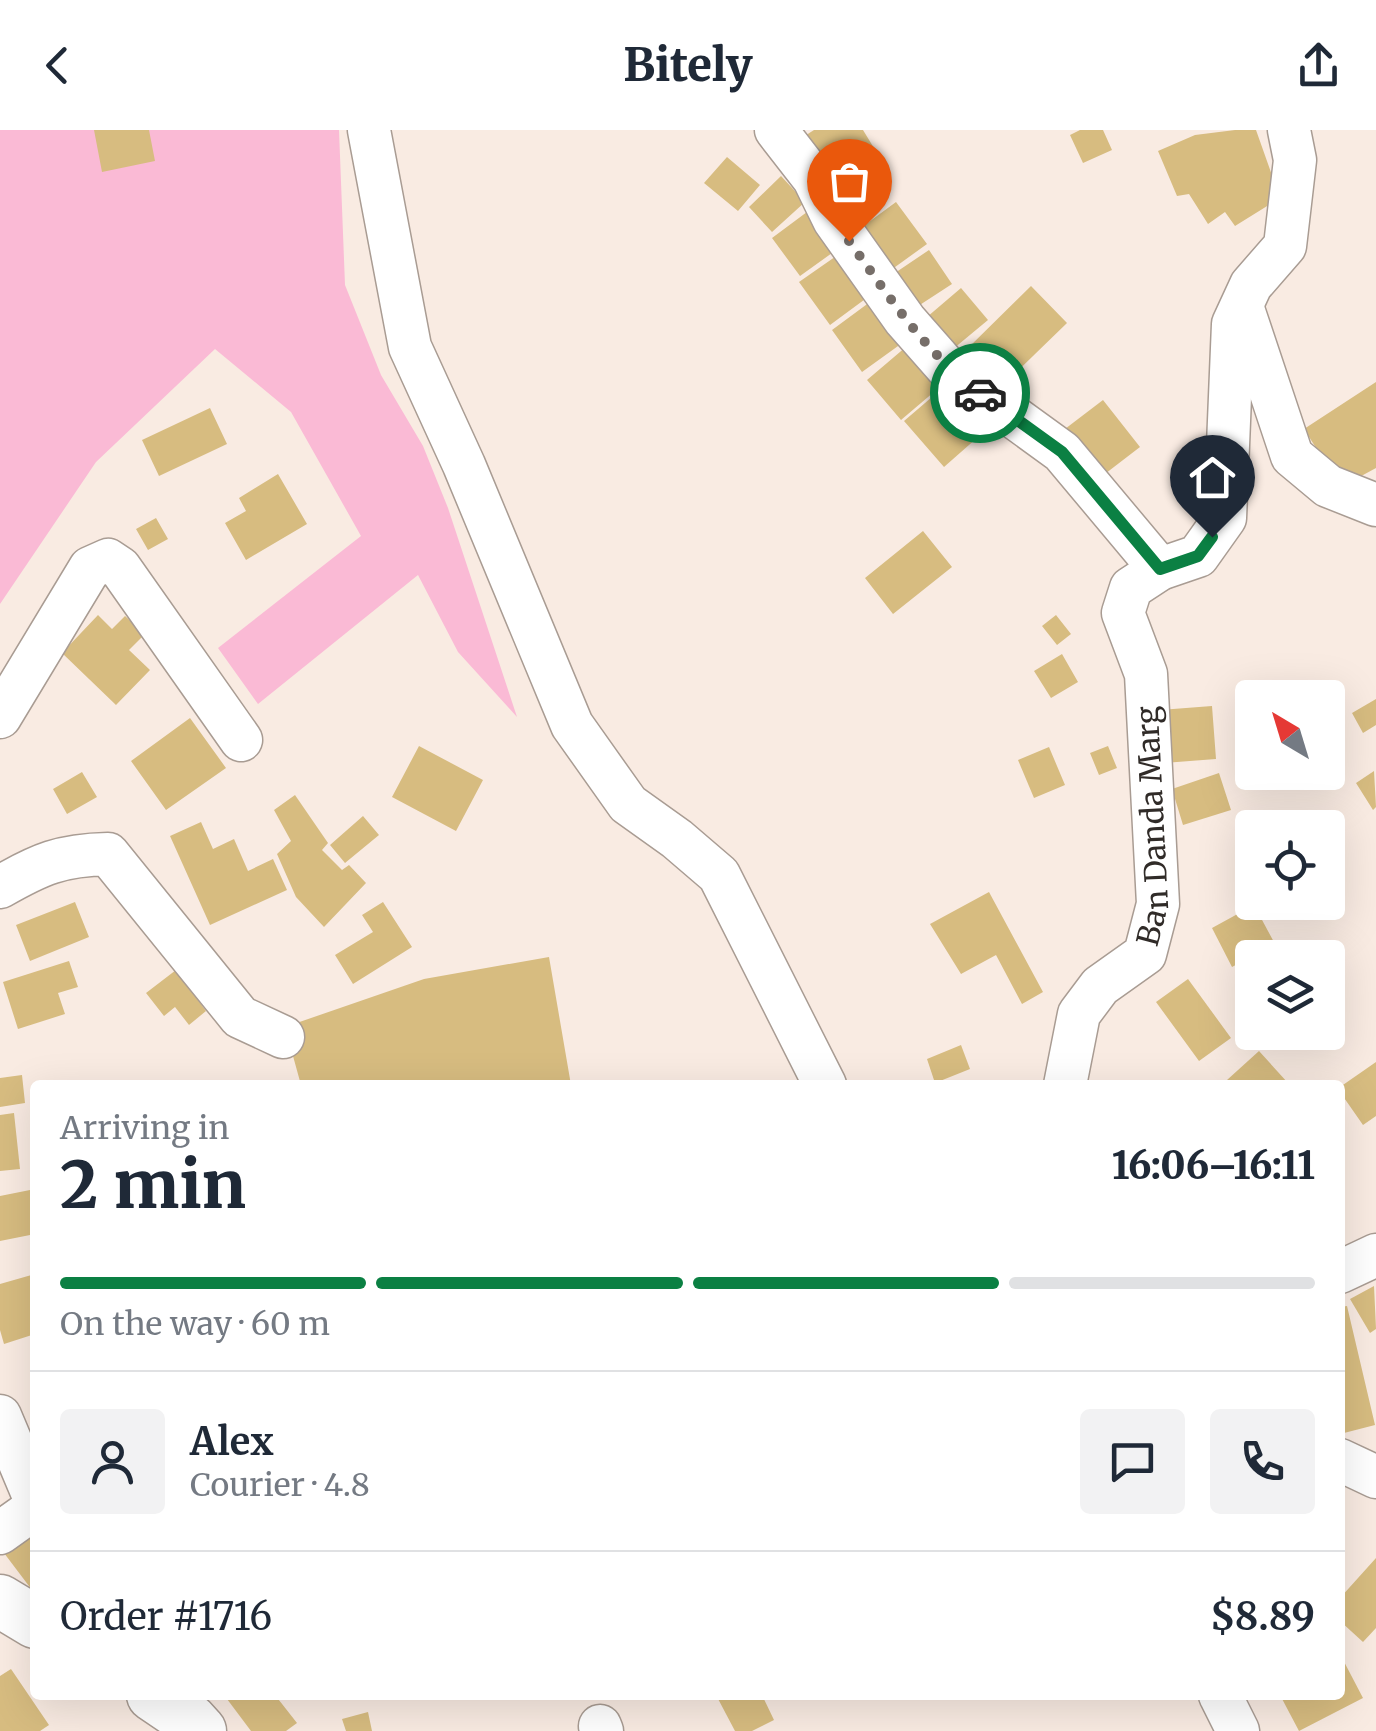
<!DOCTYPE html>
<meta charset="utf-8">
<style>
body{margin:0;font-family:Merriweather,serif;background:#f2f2f3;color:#1f2937;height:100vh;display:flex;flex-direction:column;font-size:38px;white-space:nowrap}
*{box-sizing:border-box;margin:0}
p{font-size:32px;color:#747a83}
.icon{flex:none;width:55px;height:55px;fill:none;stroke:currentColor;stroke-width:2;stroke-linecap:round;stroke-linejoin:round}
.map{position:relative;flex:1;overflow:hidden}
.side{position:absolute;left:30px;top:950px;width:1315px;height:620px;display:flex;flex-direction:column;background:#fff;border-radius:10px;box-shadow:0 10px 40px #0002}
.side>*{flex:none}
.needle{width:65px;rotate:322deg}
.controls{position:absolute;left:1235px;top:550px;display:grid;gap:20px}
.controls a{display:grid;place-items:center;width:110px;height:110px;border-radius:10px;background:#fff;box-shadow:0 10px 40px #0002;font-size:50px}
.pin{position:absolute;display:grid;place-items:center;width:85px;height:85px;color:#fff;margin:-102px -42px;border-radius:50% 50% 50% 0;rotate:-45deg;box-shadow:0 0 10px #0007}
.pin .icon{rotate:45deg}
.courier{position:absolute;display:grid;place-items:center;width:100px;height:100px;margin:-50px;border:8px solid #0b8043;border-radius:50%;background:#fff;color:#222;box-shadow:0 2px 12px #0007}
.overview em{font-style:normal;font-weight:800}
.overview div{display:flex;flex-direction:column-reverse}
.overview{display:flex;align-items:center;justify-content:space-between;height:170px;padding:0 30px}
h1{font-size:65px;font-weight:800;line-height:75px}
.bar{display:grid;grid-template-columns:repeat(4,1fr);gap:15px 10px;align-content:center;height:120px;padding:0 30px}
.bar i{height:12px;border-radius:8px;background:#e0e1e3}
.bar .selected{background:#0b8043}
.bar p{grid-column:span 4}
.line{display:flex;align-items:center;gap:25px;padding:0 30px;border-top:2px solid #e0e1e3}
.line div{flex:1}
.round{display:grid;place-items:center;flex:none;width:105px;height:105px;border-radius:10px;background:#f2f2f3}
header{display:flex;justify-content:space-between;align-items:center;height:130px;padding:0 30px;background:#fff;font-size:45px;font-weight:800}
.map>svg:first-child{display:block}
</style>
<header><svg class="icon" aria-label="back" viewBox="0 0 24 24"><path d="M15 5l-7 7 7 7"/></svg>Bitely<svg class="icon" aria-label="share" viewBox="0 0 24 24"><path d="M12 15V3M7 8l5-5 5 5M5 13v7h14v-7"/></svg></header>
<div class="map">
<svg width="1376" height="1601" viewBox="0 0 1376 1601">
<rect width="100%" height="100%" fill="#f9ebe2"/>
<path fill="#fabad5" d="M0 0H339L345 155 381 245 423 316 448 378 517 587 458 522 418 445 258 574 218 518 361 406 291 282 215 219 96 332 0 474Z"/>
<path fill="#d7bc80" d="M94 0H149L155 31 102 42Z
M814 0H863L877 23 828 54 800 9Z
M1080 0H1103L1112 20 1083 33 1070 5Z
M1235 0H1256L1280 68 1235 96 1225 82 1208 94 1189 64 1177 66 1158 21 1195 5Z
M727 27 760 55 738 81 704 53Z
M781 46 805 72 772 102 749 77Z
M896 72 927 114 884 145 854 103Z
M811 79 839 118 800 146 772 108Z
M929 120 952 154 909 182 886 149Z
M842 122 872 164 830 195 799 152Z
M1031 156 1067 193 1002 256 966 220Z
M961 158 988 190 947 224 920 193Z
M874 169 905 211 862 242 832 200Z
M907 216 941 256 901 290 867 250Z
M1376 252V338L1341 357 1304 299Z
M946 255 986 300 944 337 904 291Z
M1103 270 1140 317 1097 350 1061 302Z
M210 278 227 314 159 346 142 310Z
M278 344 307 394 246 430 225 393 246 381 239 368Z
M156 388 168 409 148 420 136 399Z
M923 401 952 437 893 484 865 448Z
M98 485 112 499 125 486 145 504 129 520 150 540 116 575 62 523Z
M1056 485 1071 504 1057 515 1042 496Z
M1062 524 1078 552 1051 568 1034 541Z
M1376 569V595L1363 603 1352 583Z
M1212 576 1216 629 1164 633 1160 580Z
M190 588 226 638 166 680 131 631Z
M419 616 483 650 456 701 392 667Z
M1108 616 1117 638 1099 645 1090 623Z
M1049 617 1065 655 1034 668 1018 630Z
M1374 641 1376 677 1373 680 1356 653Z
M82 642 97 667 67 684 53 659Z
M1219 643 1231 680 1183 695 1172 659Z
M295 665 328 713 322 720 342 740 349 735 366 753 324 797 296 767 277 724 291 711 274 680Z
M363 686 379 705 345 733 330 715Z
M201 692 213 719 234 709 248 741 273 729 287 760 210 795 170 706Z
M989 762 1043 862 1022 874 996 825 961 844 930 794Z
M75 772 89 807 30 831 16 795Z
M383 772 412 817 353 854 335 825 373 802 362 785Z
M1254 775 1275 814 1232 837 1212 798Z
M549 827 571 955H301L285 897 424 849Z
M69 831 78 857 58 863 65 884 18 899 3 852Z
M176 840 206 881 189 895 175 877 164 886 146 863Z
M1188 849 1231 908 1199 931 1156 872Z
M961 915 970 939 935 953 927 929Z
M1259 921 1288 953 1231 955 1227 950Z
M1376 932V986L1363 995 1340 962V957Z
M22 945 25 973 0 977V948Z
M14 983 20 1039 0 1041V985Z
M35 1059V1104L0 1111V1066Z
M35 1144V1204L4 1214 0 1200V1154Z
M1374 1156 1376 1199 1370 1203 1350 1169Z
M1347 1176 1375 1295 1344 1303 1340 1284V1177Z
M35 1399V1464L4 1423Z
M1376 1428V1498L1363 1512 1340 1491V1468Z
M1340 1524 1363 1568 1299 1601 1280 1565H1340Z
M11 1539 49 1595 40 1601H0V1546Z
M224 1565H275L297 1593 286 1601H251Z
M716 1565H762L774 1590 752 1601H735Z
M368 1582 372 1601H346L342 1589Z"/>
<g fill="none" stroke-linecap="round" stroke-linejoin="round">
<g stroke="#a99c93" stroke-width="45">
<g id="minor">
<path d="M369 0 410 217 464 335 572 595 628 674 677 709 719 745 825 955"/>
<path d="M776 0 814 49 834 90 905 190 949 240 1062 322 1160 439"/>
<path d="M1243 179 1292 326 1328 356 1376 375"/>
<path d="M0 587 90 438 108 430 120 438 241 610"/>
<path d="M0 757C40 734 61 725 108 724L240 887 283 907"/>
<path id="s1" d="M1065 955 1079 884 1100 856 1145 824 1158 774 1146 544 1123 483 1131 458 1160 439 1198 426 1225 388 1233 194 1251 155 1285 116 1295 30 1289 0"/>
<path d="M1340 1142 1376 1125"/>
<path d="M0 1286 35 1369"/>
<path d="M1340 1330 1376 1347"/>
<path d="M0 1403 35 1378"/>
<path d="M1220 1565 1238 1601"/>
<path d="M600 1596 602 1601"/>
</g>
</g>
<g stroke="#a99c93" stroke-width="55">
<path id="major" d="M0 1471 35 1492
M153 1565 190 1590 200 1601"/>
</g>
<use href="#minor" stroke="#fff" stroke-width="42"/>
<use href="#major" stroke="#fff" stroke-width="52"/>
</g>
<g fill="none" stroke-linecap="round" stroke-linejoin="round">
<path stroke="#766e69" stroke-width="10" stroke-dasharray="0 18" d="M849 111C889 166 924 222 980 263"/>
<path stroke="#0b8043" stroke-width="12" d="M980 263 1062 322 1160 439 1198 426 1212 407"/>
</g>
<g text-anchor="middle" stroke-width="10" stroke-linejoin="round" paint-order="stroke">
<g font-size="30" fill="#302b28" stroke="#f9ebe2">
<text dy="10" stroke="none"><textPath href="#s1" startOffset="292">Ban Danda Marg</textPath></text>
</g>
</g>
</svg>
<div class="controls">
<a><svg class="needle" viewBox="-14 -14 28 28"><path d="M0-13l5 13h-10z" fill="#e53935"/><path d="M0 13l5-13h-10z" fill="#747a83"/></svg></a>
<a><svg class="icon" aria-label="locate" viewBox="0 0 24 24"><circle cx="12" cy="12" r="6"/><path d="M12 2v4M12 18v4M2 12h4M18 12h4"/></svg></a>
<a><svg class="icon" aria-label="layers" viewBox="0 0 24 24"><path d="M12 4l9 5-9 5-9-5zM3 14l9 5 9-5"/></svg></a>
</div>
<div class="pin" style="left:849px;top:111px;background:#ea580c"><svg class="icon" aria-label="bag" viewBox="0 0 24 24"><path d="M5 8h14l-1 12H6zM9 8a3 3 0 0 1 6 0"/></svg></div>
<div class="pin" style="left:1212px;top:407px;background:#1f2937"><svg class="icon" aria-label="home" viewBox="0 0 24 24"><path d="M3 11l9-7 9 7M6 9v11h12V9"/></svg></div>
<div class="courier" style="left:980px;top:263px"><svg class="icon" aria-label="car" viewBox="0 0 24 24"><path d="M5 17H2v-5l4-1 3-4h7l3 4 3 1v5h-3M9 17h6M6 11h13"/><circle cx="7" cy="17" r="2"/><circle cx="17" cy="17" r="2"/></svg></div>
<section class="side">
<div class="overview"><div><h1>2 min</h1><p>Arriving in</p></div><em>16:06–16:11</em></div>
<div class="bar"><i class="selected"></i><i class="selected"></i><i class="selected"></i><i></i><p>On the way · 60 m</p></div>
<div class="line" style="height:180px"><a class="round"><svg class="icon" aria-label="person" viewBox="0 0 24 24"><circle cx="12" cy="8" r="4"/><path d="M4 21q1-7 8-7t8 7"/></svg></a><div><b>Alex</b><p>Courier · 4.8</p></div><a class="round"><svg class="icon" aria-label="chat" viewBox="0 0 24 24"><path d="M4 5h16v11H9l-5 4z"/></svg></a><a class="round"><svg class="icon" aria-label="phone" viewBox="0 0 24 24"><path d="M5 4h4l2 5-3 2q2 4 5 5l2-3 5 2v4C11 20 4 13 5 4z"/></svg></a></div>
<div class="line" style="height:130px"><div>Order #1716</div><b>$8.89</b></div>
</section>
</div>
